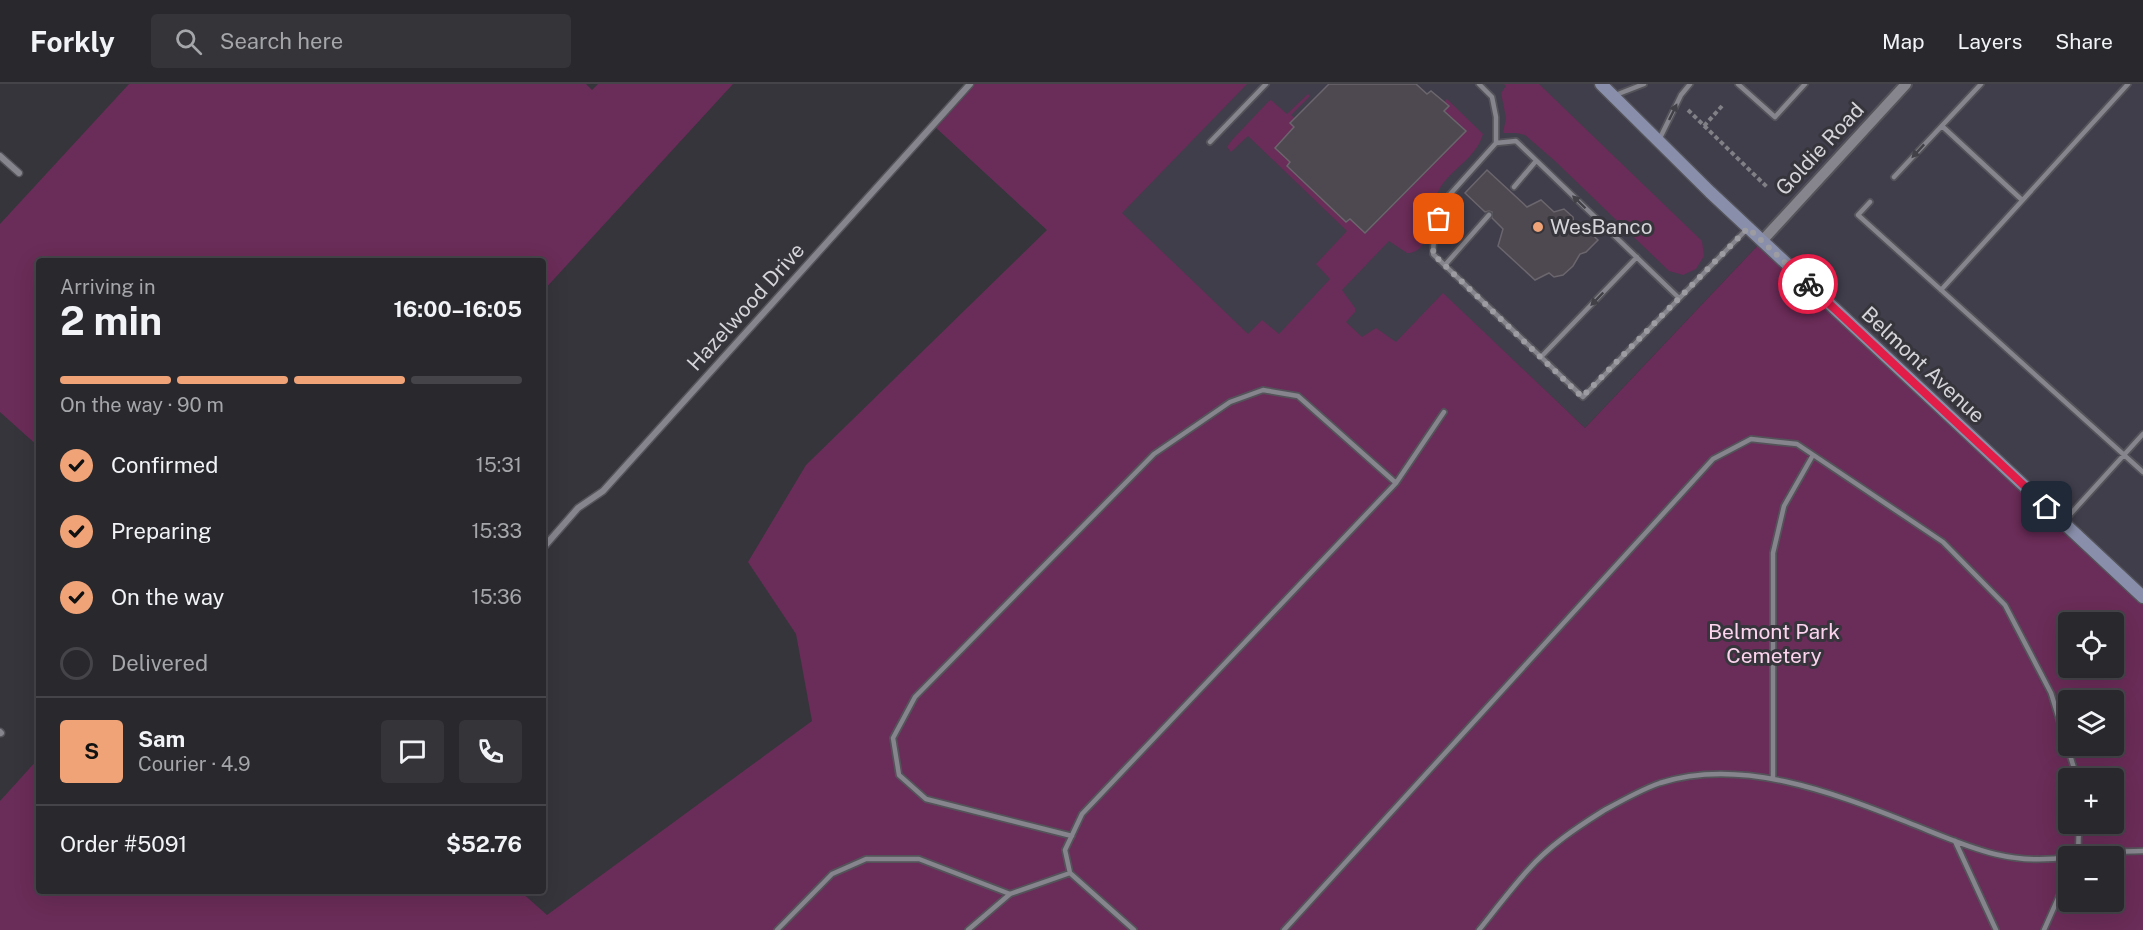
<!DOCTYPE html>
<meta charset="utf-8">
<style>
body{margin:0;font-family:"Public Sans",sans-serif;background:#343439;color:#f1f3f6;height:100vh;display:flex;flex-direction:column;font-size:22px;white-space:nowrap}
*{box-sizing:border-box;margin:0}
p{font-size:20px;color:#a5a6aa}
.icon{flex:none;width:33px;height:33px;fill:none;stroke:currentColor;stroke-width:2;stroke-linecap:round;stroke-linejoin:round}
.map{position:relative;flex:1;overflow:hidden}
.drawer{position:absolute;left:36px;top:174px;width:510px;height:636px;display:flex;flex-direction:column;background:#28282d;border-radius:6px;box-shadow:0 6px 24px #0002,0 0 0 2px #444449}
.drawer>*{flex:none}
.tools{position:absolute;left:2058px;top:528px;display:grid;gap:12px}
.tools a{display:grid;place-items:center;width:66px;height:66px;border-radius:6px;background:#28282d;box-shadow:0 6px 24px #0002,0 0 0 2px #444449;font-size:30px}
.pin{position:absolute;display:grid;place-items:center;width:51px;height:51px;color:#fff;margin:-26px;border-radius:12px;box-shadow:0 3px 9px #0006}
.courier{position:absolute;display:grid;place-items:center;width:60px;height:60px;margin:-30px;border:4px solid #e11d48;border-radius:50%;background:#fff;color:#222;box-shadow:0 2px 8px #0007}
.summary em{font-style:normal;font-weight:700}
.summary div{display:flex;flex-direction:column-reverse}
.summary{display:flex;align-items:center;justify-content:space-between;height:102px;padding:0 24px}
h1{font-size:39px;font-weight:700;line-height:45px}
.bar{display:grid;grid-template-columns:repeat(4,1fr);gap:9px 6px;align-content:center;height:72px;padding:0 24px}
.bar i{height:8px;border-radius:4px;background:#444449}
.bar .current{background:#efa377}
.bar p{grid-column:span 4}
.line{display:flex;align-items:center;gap:15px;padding:0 24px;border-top:2px solid #444449}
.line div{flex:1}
.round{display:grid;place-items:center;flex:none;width:63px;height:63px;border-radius:6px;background:#343439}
ol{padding:0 24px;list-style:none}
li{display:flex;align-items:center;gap:18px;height:66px}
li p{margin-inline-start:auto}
li .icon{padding:6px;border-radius:50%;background:#efa377;color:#111;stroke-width:4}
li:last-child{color:#a5a6aa}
li i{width:33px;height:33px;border:3px solid #444449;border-radius:50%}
header{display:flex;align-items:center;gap:36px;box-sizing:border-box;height:84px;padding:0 30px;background:#28282d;border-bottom:2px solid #444449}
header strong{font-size:28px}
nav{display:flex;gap:33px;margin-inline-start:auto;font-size:21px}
.search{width:420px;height:54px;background:#343439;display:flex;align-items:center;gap:15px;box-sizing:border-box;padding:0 21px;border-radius:6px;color:#a5a6aa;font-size:22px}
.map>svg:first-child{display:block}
</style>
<header>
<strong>Forkly</strong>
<div class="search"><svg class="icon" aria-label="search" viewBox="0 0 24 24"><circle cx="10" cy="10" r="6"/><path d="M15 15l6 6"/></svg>Search here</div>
<nav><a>Map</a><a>Layers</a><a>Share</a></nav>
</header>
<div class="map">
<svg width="2143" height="846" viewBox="0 0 2143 846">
<rect width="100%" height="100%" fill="#36353c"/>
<path fill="#403e4b" d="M970 0H2143V513L1762 157 1585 344 1449 216 1379 289 1261 279 1047 146 933 41Z"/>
<path fill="#6a2c58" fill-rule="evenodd" d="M129 0H586L592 6 598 0H733L543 207V177H39V363L0 328V140Z
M970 0H1247L1122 129 1248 250 1262 236 1279 250 1330 195 1316 180 1347 147 1248 52 1231 68 1227 63 1232 56 1268 18 1271 16 1287 30 1308 10 1310 12 1291 31 1295 34 1290 39 1294 43 1276 64 1290 78 1287 82 1346 138 1350 135 1366 149 1466 47 1444 27 1448 23 1444 18 1447 15 1483 50C1476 75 1450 85 1439 106 1430 123 1433 170 1407 169L1389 157 1342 206 1355 224V228L1346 238 1362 253 1376 244 1396 258 1443 209 1585 344 1762 157 2143 513V846H0V717L39 674V807H520L547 831 812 637 796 550 748 478 806 381 1047 146 933 41ZM2068 538H2114V584H2068ZM2068 616H2114V662H2068ZM2068 694H2114V740H2068ZM2068 772H2114V818H2068Z
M1504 0H1539L1702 157 1704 172 1696 185 1683 191 1669 187 1555 77 1525 51 1516 49H1503L1506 34 1501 9 1506 2Z"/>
<path fill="#4e4950" stroke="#6b656d" stroke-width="1.5" d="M1329 0H1416L1427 10 1431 7 1449 22 1444 27 1466 47 1365 149 1350 135 1346 138 1287 82 1290 78 1275 64 1294 43 1290 39Z
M1487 86 1527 123 1541 116 1554 128 1564 125 1573 133 1574 142 1588 147 1598 156 1586 168 1580 170 1573 182 1563 191 1554 193 1549 189 1535 196 1498 162 1503 145 1492 134V128L1489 127 1485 128 1465 109Z"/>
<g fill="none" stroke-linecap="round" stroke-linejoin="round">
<g stroke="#54535a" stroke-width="8">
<path id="service" d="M1479 0 1492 13 1496 33V59L1444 117 1434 153 1433 170 1583 313 1747 145
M1738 0 1775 33 1805 0
M1613 12 1644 0
M1942 42 2022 116
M1660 54 1681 11 1690 0
M1210 58 1266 0
M1496 59 1516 57 1679 214
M1894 93 1981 0
M1514 103 1536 77
M1870 118 1858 131 2143 388
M1445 181 1489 131
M1941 206 2128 0
M1541 273 1637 173
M2065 436 2143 350
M1773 694V469L1784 422 1813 371
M1072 752 926 715 899 691 893 654 915 613 1154 370 1230 318 1263 306 1298 312 1396 399
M1955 757 1996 846
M2074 772 2107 768 2143 767
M2078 772 2079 740
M777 846 832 790 866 775H919L1010 810
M968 846 1010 810 1070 789
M1134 846 1070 789 1065 766 1082 730 1396 399 1444 328
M1284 846 1713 375 1751 355 1797 360 1943 458 2005 521 2051 609 2077 694
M1479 846C1495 826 1511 805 1528 786 1549 762 1576 744 1603 727 1621 717 1640 706 1660 699 1740 673 1832 708 1907 738 1963 760 2006 783 2068 773
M2044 846 2068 792"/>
</g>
<g stroke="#54535a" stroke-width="9">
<path id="minor" d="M0 72 19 89
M543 464 578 424 603 407 970 0
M0 648 1 649"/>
</g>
<g stroke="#54535a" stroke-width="14">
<path id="tertiary" d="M1762 157 1906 0"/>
</g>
<g stroke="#54535a" stroke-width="15">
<path id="secondary" d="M1601 0 1710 108 2143 513"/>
</g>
<path stroke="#818086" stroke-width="4" stroke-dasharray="4.5 3" stroke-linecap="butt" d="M1688 26 1767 103
M1704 42 1722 22"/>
<use href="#service" stroke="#86858d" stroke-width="4.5"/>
<use href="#minor" stroke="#86858d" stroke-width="6"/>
<use href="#tertiary" stroke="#86858d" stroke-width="10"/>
<use href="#secondary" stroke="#898faa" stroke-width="12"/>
</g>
<defs><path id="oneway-solid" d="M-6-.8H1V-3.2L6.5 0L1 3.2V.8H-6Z" transform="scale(1.5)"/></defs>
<g fill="#424148">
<use href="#oneway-solid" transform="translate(1673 28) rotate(-64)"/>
<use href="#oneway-solid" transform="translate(1918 67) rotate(133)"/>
<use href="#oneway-solid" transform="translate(1579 118) rotate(-136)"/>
<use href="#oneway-solid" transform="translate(1597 215) rotate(134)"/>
</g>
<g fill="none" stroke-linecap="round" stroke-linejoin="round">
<path stroke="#9d9ca2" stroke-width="6" stroke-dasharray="0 10.8" d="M1439 135 1434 153 1433 170 1582 313 1748 144 1808 200"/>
<path stroke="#e11d48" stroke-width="8" d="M1808 200 2047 423"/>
</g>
<circle fill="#efa377" stroke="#36353c" stroke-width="2" cx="1538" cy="143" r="6"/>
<g text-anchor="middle" stroke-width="6" stroke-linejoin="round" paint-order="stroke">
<g font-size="21" fill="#d5d4d9" stroke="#36353c">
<text transform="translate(1820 65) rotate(-47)" y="7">Goldie Road</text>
<text transform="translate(746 223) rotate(-48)" y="7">Hazelwood Drive</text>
<text transform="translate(1923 281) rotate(43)" y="7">Belmont Avenue</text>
</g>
<g font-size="21" fill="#d5d4d9" stroke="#36353c" text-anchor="start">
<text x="1550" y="150">WesBanco</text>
</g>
<g font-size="21" fill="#fcd4ed" stroke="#36353c">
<text x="1774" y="555">Belmont Park<tspan x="1774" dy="24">Cemetery</tspan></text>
</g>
</g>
</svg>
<div class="tools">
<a><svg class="icon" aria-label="locate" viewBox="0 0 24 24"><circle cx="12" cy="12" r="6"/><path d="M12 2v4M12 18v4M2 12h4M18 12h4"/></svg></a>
<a><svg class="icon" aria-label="layers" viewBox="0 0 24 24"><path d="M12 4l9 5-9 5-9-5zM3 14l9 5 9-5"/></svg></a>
<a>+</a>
<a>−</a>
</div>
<div class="pin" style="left:1439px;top:135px;background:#ea580c"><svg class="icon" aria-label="bag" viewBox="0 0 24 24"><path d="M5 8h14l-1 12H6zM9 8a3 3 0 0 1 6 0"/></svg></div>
<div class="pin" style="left:2047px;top:423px;background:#1f2937"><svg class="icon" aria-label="home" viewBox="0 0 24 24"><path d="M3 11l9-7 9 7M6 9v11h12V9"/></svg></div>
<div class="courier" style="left:1808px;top:200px"><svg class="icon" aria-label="bike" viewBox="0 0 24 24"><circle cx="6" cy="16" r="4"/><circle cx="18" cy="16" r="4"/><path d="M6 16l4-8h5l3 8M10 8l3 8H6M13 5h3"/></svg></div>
<section class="drawer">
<div class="summary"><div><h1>2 min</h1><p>Arriving in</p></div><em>16:00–16:05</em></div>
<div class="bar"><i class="current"></i><i class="current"></i><i class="current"></i><i></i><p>On the way · 90 m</p></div>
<ol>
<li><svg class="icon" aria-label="check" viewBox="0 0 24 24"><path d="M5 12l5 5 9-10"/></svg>Confirmed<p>15:31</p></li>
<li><svg class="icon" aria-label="check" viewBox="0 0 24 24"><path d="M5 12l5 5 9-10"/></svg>Preparing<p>15:33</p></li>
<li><svg class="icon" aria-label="check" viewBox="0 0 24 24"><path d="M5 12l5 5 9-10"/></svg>On the way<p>15:36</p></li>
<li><i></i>Delivered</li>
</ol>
<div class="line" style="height:108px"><b class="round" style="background:#efa377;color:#111">S</b><div><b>Sam</b><p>Courier · 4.9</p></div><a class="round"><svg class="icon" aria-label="chat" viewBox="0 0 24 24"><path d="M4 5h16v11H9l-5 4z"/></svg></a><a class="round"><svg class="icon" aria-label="phone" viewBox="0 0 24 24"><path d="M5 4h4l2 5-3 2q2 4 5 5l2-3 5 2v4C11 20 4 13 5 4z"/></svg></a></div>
<div class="line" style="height:78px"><div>Order #5091</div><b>$52.76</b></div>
</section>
</div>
